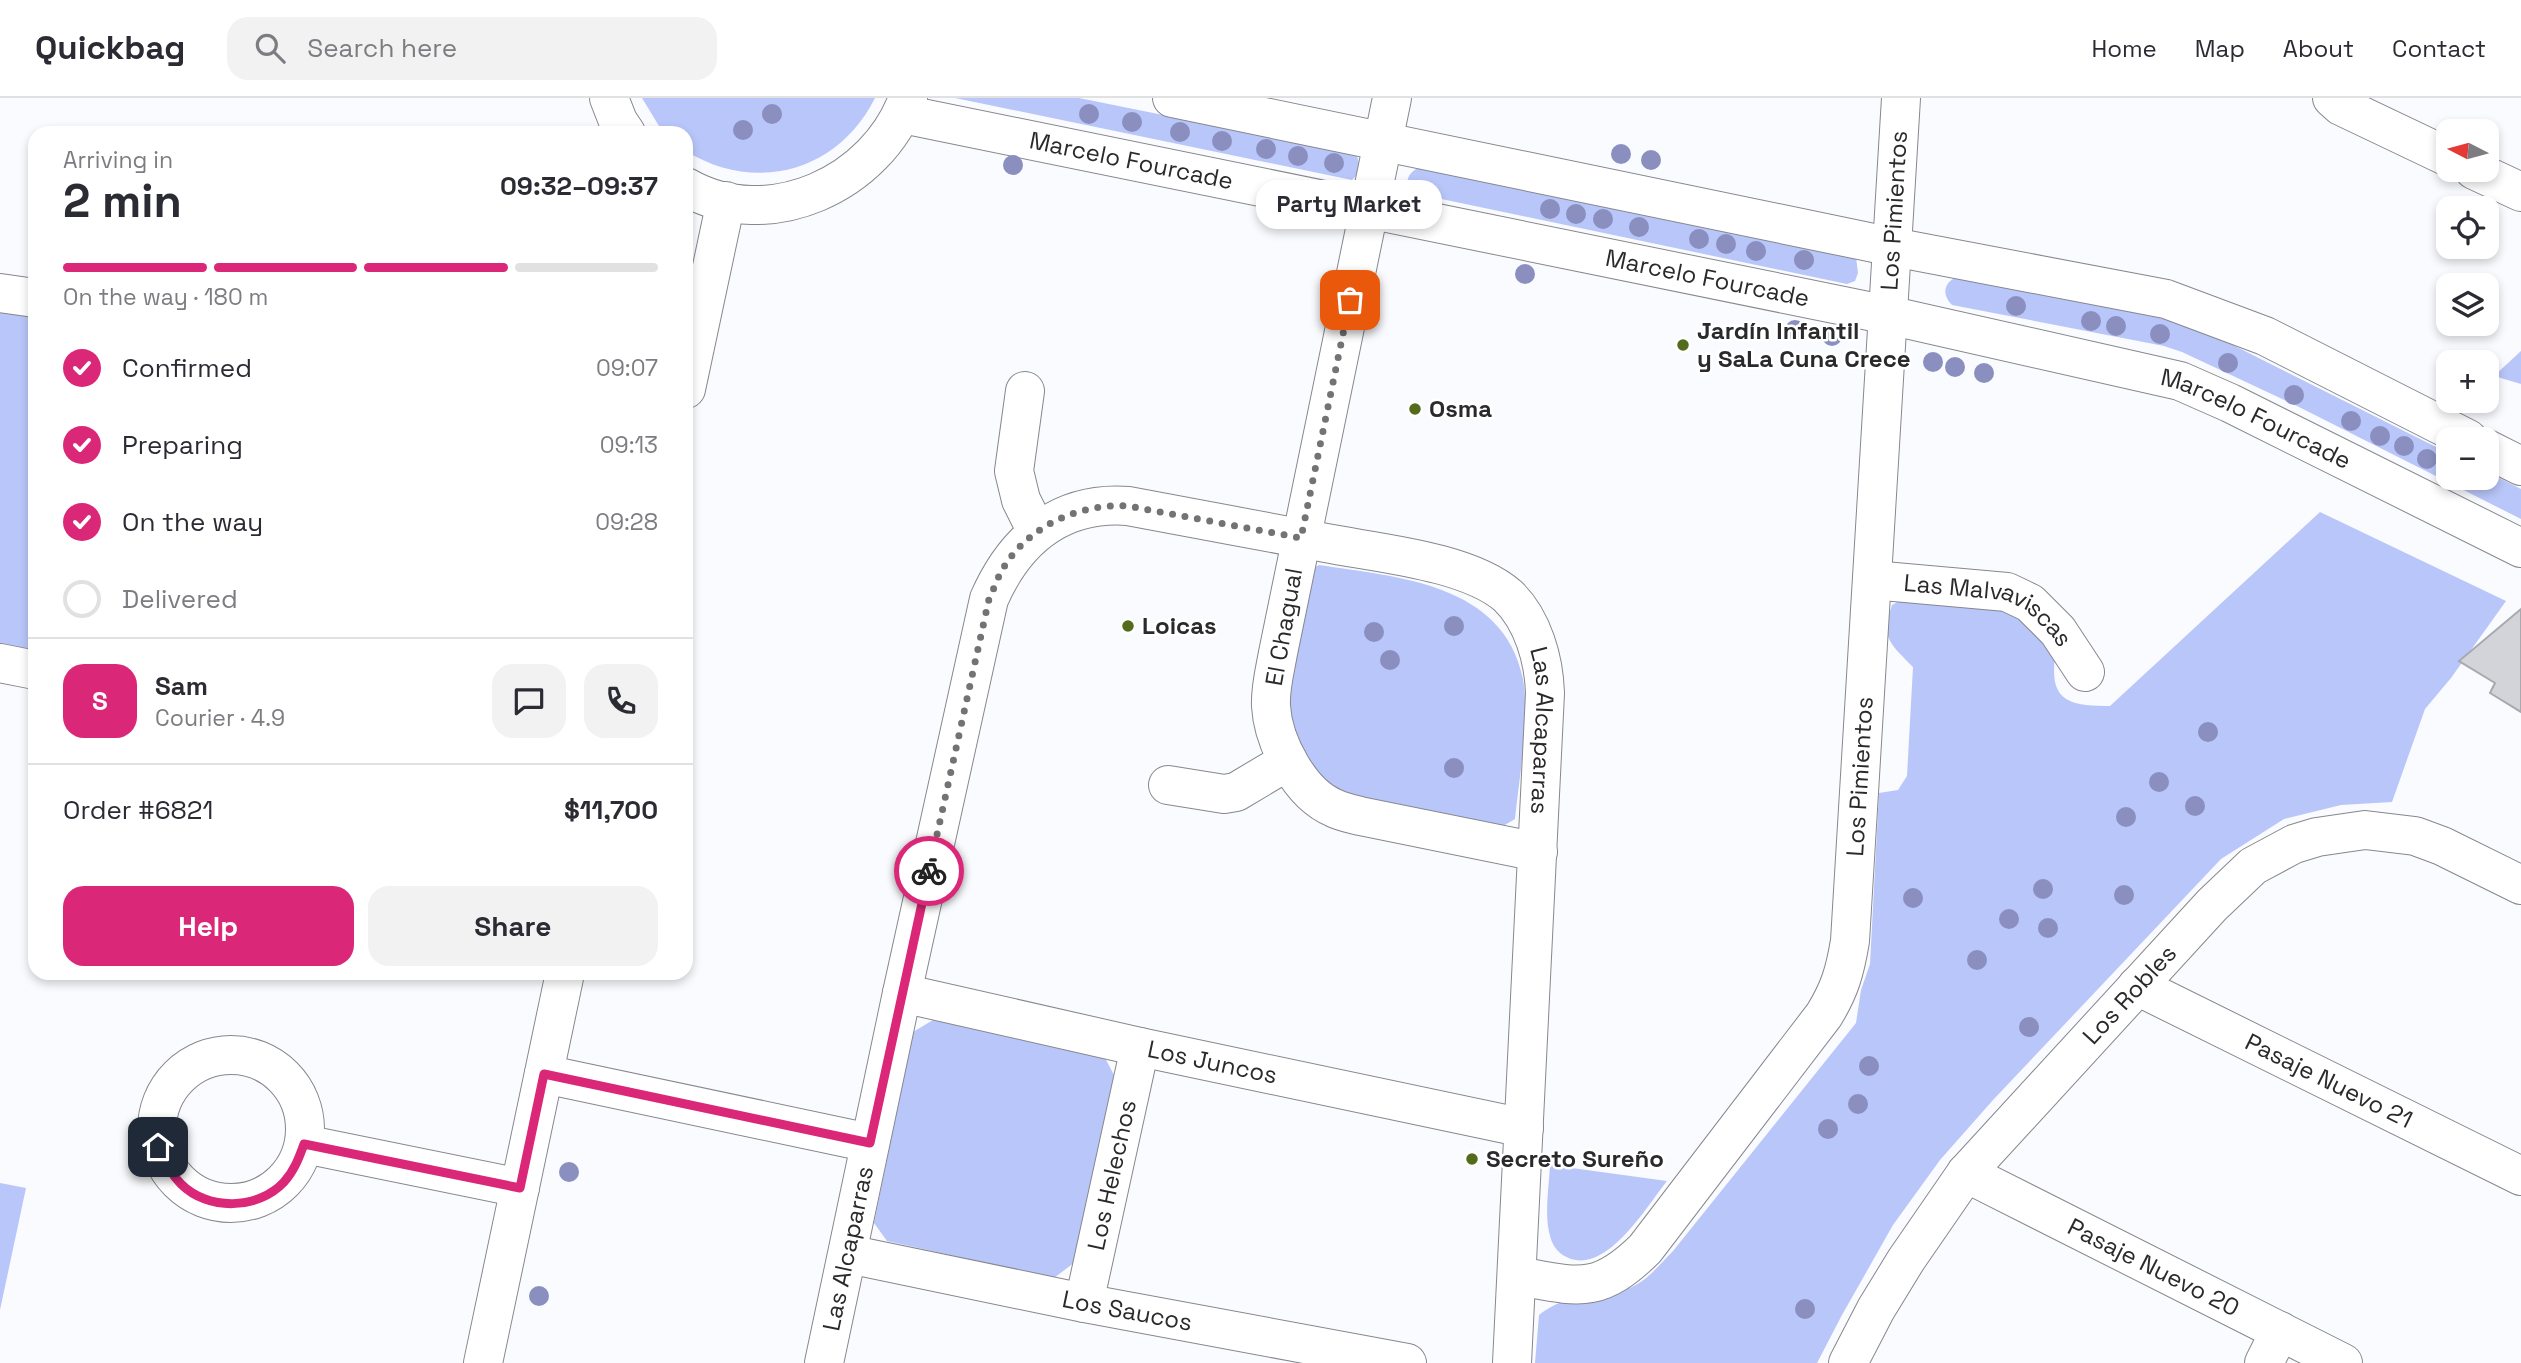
<!DOCTYPE html>
<meta charset="utf-8">
<style>
body{margin:0;font-family:"Space Grotesk",sans-serif;background:#f2f2f3;color:#2b2b33;height:100vh;display:flex;flex-direction:column;font-size:26px;white-space:nowrap}
*{box-sizing:border-box;margin:0}
p{font-size:23px;color:#7c7c81}
.icon{flex:none;width:38px;height:38px;fill:none;stroke:currentColor;stroke-width:2;stroke-linecap:round;stroke-linejoin:round}
.map{position:relative;flex:1;overflow:hidden}
.side{position:absolute;left:28px;top:28px;width:665px;height:854px;display:flex;flex-direction:column;background:#fff;border-radius:21px;box-shadow:0 4px 10px #0003}
.side>*{flex:none}
.needle{width:46px;rotate:276deg}
.buttons{position:absolute;left:2436px;top:21px;display:grid;gap:14px}
.buttons a{display:grid;place-items:center;width:63px;height:63px;border-radius:14px;background:#fff;box-shadow:0 4px 10px #0003;font-size:35px}
.pin{position:absolute;display:grid;place-items:center;width:60px;height:60px;color:#fff;margin:-30px;border-radius:14px;box-shadow:0 4px 10px #0006}
.courier{position:absolute;display:grid;place-items:center;width:70px;height:70px;margin:-35px;border:5px solid #db2777;border-radius:50%;background:#fff;color:#222;box-shadow:0 2px 9px #0007}
.bubble{position:absolute;height:49px;border-radius:21px;background:#fff;box-shadow:0 4px 10px #0003;font-size:23px;font-weight:600;line-height:49px;text-align:center}
.overview em{font-style:normal;font-weight:600}
.overview div{display:flex;flex-direction:column-reverse}
.overview{display:flex;align-items:center;justify-content:space-between;height:119px;padding:0 35px}
h1{font-size:46px;font-weight:600;line-height:52px}
.bar{display:grid;grid-template-columns:repeat(4,1fr);gap:10px 7px;align-content:center;height:84px;padding:0 35px}
.bar i{height:9px;border-radius:5px;background:#e1e1e2}
.bar .on{background:#db2777}
.bar p{grid-column:span 4}
.line{display:flex;align-items:center;gap:18px;padding:0 35px;border-top:2px solid #e1e1e2}
.line div{flex:1}
.round{display:grid;place-items:center;flex:none;width:74px;height:74px;border-radius:21px;background:#f2f2f3}
ol{padding:0 35px;list-style:none}
li{display:flex;align-items:center;gap:21px;height:77px}
li p{margin-inline-start:auto}
li .icon{padding:7px;border-radius:50%;background:#db2777;color:#fff;stroke-width:4}
li:last-child{color:#7c7c81}
li i{width:38px;height:38px;border:4px solid #e1e1e2;border-radius:50%}
.button{display:flex;gap:14px;margin-top:auto;padding:14px 35px}
.button a{flex:1;height:80px;border-radius:21px;background:#db2777;color:#fff;font-size:28px;font-weight:600;line-height:80px;text-align:center}
.button a+a{background:#f2f2f3;color:#2b2b33}
header{display:flex;align-items:center;gap:42px;box-sizing:border-box;height:98px;padding:0 35px;background:#fff;border-bottom:2px solid #e1e1e2}
header strong{font-size:33px}
nav{display:flex;gap:38px;margin-inline-start:auto;font-size:24px}
.search{width:490px;height:63px;background:#f2f2f3;display:flex;align-items:center;gap:18px;box-sizing:border-box;padding:0 24px;border-radius:21px;color:#7c7c81;font-size:26px}
.map>svg:first-child{display:block}
</style>
<header>
<strong>Quickbag</strong>
<div class="search"><svg class="icon" aria-label="search" viewBox="0 0 24 24"><circle cx="10" cy="10" r="6"/><path d="M15 15l6 6"/></svg>Search here</div>
<nav><a>Home</a><a>Map</a><a>About</a><a>Contact</a></nav>
</header>
<div class="map">
<svg width="2521" height="1265" viewBox="0 0 2521 1265">
<rect width="100%" height="100%" fill="#fafbfe"/>
<path fill="#b9c6f9" d="M642 0H875C838 74 755 96 686 53V35H666L659 28Z
M955 0H1079L1356 56C1361 65 1359 76 1352 82Z
M1418 70 1856 159 1858 175 1855 183 1847 186 1413 95 1407 90C1407 79 1409 75 1418 70Z
M1958 179 2154 218 2182 226 2213 237 2448 355V380H2487V374L2521 391V421L2297 308 2182 254 2164 248 1952 207C1941 197 1944 183 1958 179Z
M0 214 35 219V556L0 549Z
M2521 253V286L2494 278Z
M2320 414 2506 503 2451 580 2425 611 2392 704 2341 707 2284 721 2221 761 1993 1002 1940 1062 1893 1127 1842 1217 1817 1265H1535L1539 1217C1570 1192 1599 1202 1632 1189 1649 1181 1660 1166 1673 1153L1856 925 1861 892 1870 866 1879 695 1898 692 1907 678 1913 569C1889 544 1881 541 1892 507L1912 496 2002 504 2057 546C2048 596 2058 609 2110 608Z
M1319 467C1397 479 1504 485 1523 581 1530 619 1519 681 1515 721L1498 731 1353 704 1325 686 1295 641 1286 602 1308 473Z
M933 922 1105 960 1114 977 1075 1164 1054 1180 887 1143 874 1125 913 934Z
M1550 1067 1667 1083C1647 1108 1609 1173 1571 1161 1560 1157 1553 1150 1550 1138 1544 1117 1549 1089 1550 1067Z
M0 1085 26 1090 0 1212Z"/>
<path fill="#d3d4da" stroke="#a8a9ae" stroke-width="2" d="M2521 511V614L2490 595 2495 585 2459 563Z"/>
<g fill="none" stroke-linecap="round" stroke-linejoin="round">
<g stroke="#86888d" stroke-width="40">
<g id="street">
<path d="M1392 0 1278 555C1275 572 1270 590 1271 608 1273 644 1300 696 1334 710 1342 714 1352 716 1360 718L1538 754"/>
<path d="M2332 0 2341 8 2448 59"/>
<path d="M2474 72 2521 94"/>
<path d="M0 195 35 200"/>
<path d="M1025 293 1014 373 1021 402 1037 434"/>
<path id="s1" d="M1872 482 2007 494 2030 505 2058 533 2085 574"/>
<path d="M0 565 35 572"/>
<path d="M1168 687 1224 696 1236 694 1288 663"/>
<path id="s2" d="M2137 888 2521 1078"/>
<path id="s3" d="M902 895 1140 949 1524 1030"/>
<circle cx="231" cy="1031" r="74"/>
<path d="M544 976 870 1045"/>
<path d="M304 1046 520 1090"/>
<path id="s4" d="M1966 1075 2343 1265"/>
<path id="s5" d="M848 1156 1084 1205 1407 1265"/>
<path id="s6" d="M1518 1178C1579 1189 1598 1197 1645 1151L1824 917C1840 891 1845 873 1850 843L1901 0"/>
<path id="s7" d="M1084 1205 1140 949"/>
<path id="s8" d="M824 1265 902 895 989 501C1015 442 1060 403 1128 408 1194 420 1260 433 1326 445 1378 455 1468 463 1508 498 1533 522 1544 562 1545 595L1512 1265"/>
<path id="s9" d="M1848 1265 1876 1211 1906 1162 1966 1075 2212 807 2253 768 2294 746 2317 739 2365 732 2415 738 2442 748 2521 787"/>
<path d="M2264 1265 2280 1233"/>
</g>
</g>
<g stroke="#86888d" stroke-width="40">
<g id="secondary">
<path d="M609 0 618 23 626 35"/>
<path d="M1172 0 1893 149 2166 201 2265 238 2468 341"/>
<path id="s10" d="M902 16 1888 217 2180 283 2230 305 2521 450"/>
<path d="M686 89C769 136 877 86 908 0"/>
<path d="M686 291 726 103"/>
<path d="M2487 351 2521 368"/>
<path d="M483 1265 565 875"/>
</g>
</g>
<use href="#street" stroke="#fff" stroke-width="38"/>
<use href="#secondary" stroke="#fff" stroke-width="38"/>
</g>
<g fill="#8a8fc0">
<circle cx="772" cy="16" r="10"/>
<circle cx="1089" cy="16" r="10"/>
<circle cx="1132" cy="24" r="10"/>
<circle cx="743" cy="32" r="10"/>
<circle cx="1180" cy="34" r="10"/>
<circle cx="1222" cy="43" r="10"/>
<circle cx="1266" cy="51" r="10"/>
<circle cx="1621" cy="56" r="10"/>
<circle cx="1298" cy="58" r="10"/>
<circle cx="1651" cy="62" r="10"/>
<circle cx="1334" cy="65" r="10"/>
<circle cx="1013" cy="67" r="10"/>
<circle cx="1550" cy="111" r="10"/>
<circle cx="1576" cy="116" r="10"/>
<circle cx="1603" cy="121" r="10"/>
<circle cx="1639" cy="129" r="10"/>
<circle cx="1699" cy="141" r="10"/>
<circle cx="1726" cy="146" r="10"/>
<circle cx="1756" cy="153" r="10"/>
<circle cx="1804" cy="162" r="10"/>
<circle cx="1525" cy="176" r="10"/>
<circle cx="2016" cy="208" r="10"/>
<circle cx="2091" cy="223" r="10"/>
<circle cx="2116" cy="228" r="10"/>
<circle cx="1795" cy="232" r="10"/>
<circle cx="2160" cy="236" r="10"/>
<circle cx="1832" cy="238" r="10"/>
<circle cx="1933" cy="264" r="10"/>
<circle cx="2228" cy="265" r="10"/>
<circle cx="1955" cy="269" r="10"/>
<circle cx="1984" cy="275" r="10"/>
<circle cx="2294" cy="297" r="10"/>
<circle cx="2351" cy="323" r="10"/>
<circle cx="2380" cy="338" r="10"/>
<circle cx="2404" cy="348" r="10"/>
<circle cx="2427" cy="361" r="10"/>
<circle cx="1454" cy="528" r="10"/>
<circle cx="1374" cy="534" r="10"/>
<circle cx="1390" cy="562" r="10"/>
<circle cx="2208" cy="634" r="10"/>
<circle cx="1454" cy="670" r="10"/>
<circle cx="2159" cy="684" r="10"/>
<circle cx="2195" cy="708" r="10"/>
<circle cx="2126" cy="719" r="10"/>
<circle cx="2043" cy="791" r="10"/>
<circle cx="2124" cy="797" r="10"/>
<circle cx="1913" cy="800" r="10"/>
<circle cx="2009" cy="821" r="10"/>
<circle cx="2048" cy="830" r="10"/>
<circle cx="1977" cy="862" r="10"/>
<circle cx="2029" cy="929" r="10"/>
<circle cx="1869" cy="968" r="10"/>
<circle cx="1858" cy="1006" r="10"/>
<circle cx="1828" cy="1031" r="10"/>
<circle cx="569" cy="1074" r="10"/>
<circle cx="539" cy="1198" r="10"/>
<circle cx="1805" cy="1211" r="10"/>
</g>
<g fill="none" stroke-linecap="round" stroke-linejoin="round">
<path stroke="#737376" stroke-width="7" stroke-dasharray="0 12.6" d="M929 773 989 501C993 493 996 484 1000 476 1024 430 1077 405 1128 408L1301 440 1350 202"/>
<path stroke="#db2777" stroke-width="9" d="M158 1049C164 1063 170 1075 181 1086 208 1113 258 1112 284 1084 294 1073 299 1060 304 1046L520 1090 544 976 870 1045 929 773"/>
</g>
<g fill="#546b1b" stroke="#fff" stroke-width="2.5">
<circle cx="1683" cy="247" r="7"/>
<circle cx="1415" cy="311" r="7"/>
<circle cx="1128" cy="528" r="7"/>
<circle cx="1472" cy="1061" r="7"/>
</g>
<g text-anchor="middle" stroke-width="5" stroke-linejoin="round" paint-order="stroke">
<g font-size="24" fill="#2a2a2c" stroke="#fff">
<text dy="8" stroke="none"><textPath href="#s10" startOffset="234">Marcelo Fourcade</textPath></text>
<text dy="8" stroke="none"><textPath href="#s6" startOffset="1244">Los Pimientos</textPath></text>
<text dy="8" stroke="none"><textPath href="#s10" startOffset="822">Marcelo Fourcade</textPath></text>
<text dy="8" stroke="none"><textPath href="#s10" startOffset="1390">Marcelo Fourcade</textPath></text>
<text dy="8" stroke="none"><textPath href="#s1" startOffset="124">Las Malvaviscas</textPath></text>
<text transform="translate(1284 529) rotate(-80)" y="8">El Chagual</text>
<text dy="8" stroke="none"><textPath href="#s8" startOffset="1498">Las Alcaparras</textPath></text>
<text dy="8" stroke="none"><textPath href="#s6" startOffset="677">Los Pimientos</textPath></text>
<text dy="8" stroke="none"><textPath href="#s9" startOffset="466">Los Robles</textPath></text>
<text dy="8" stroke="none"><textPath href="#s3" startOffset="318">Los Juncos</textPath></text>
<text dy="8" stroke="none"><textPath href="#s2" startOffset="214">Pasaje Nuevo 21</textPath></text>
<text dy="8" stroke="none"><textPath href="#s7" startOffset="131">Los Helechos</textPath></text>
<text dy="8" stroke="none"><textPath href="#s8" startOffset="117">Las Alcaparras</textPath></text>
<text dy="8" stroke="none"><textPath href="#s4" startOffset="210">Pasaje Nuevo 20</textPath></text>
<text dy="8" stroke="none"><textPath href="#s5" startOffset="285">Los Saucos</textPath></text>
</g>
<g font-size="24" font-weight="bold" fill="#2a2a2c" stroke="#fff" text-anchor="start">
<text x="1697" y="241">Jardín Infantil<tspan x="1697" dy="28">y SaLa Cuna Crece</tspan></text>
<text x="1429" y="319">Osma</text>
<text x="1142" y="536">Loicas</text>
<text x="1486" y="1069">Secreto Sureño</text>
</g>
</g>
</svg>
<div class="buttons">
<a><svg class="needle" viewBox="-14 -14 28 28"><path d="M0-13l5 13h-10z" fill="#e53935"/><path d="M0 13l5-13h-10z" fill="#7c7c81"/></svg></a>
<a><svg class="icon" aria-label="locate" viewBox="0 0 24 24"><circle cx="12" cy="12" r="6"/><path d="M12 2v4M12 18v4M2 12h4M18 12h4"/></svg></a>
<a><svg class="icon" aria-label="layers" viewBox="0 0 24 24"><path d="M12 4l9 5-9 5-9-5zM3 14l9 5 9-5"/></svg></a>
<a>+</a>
<a>−</a>
</div>
<div class="pin" style="left:1350px;top:202px;background:#ea580c"><svg class="icon" aria-label="bag" viewBox="0 0 24 24"><path d="M5 8h14l-1 12H6zM9 8a3 3 0 0 1 6 0"/></svg></div>
<div class="pin" style="left:158px;top:1049px;background:#1f2937"><svg class="icon" aria-label="home" viewBox="0 0 24 24"><path d="M3 11l9-7 9 7M6 9v11h12V9"/></svg></div>
<div class="courier" style="left:929px;top:773px"><svg class="icon" aria-label="bike" viewBox="0 0 24 24"><circle cx="6" cy="16" r="4"/><circle cx="18" cy="16" r="4"/><path d="M6 16l4-8h5l3 8M10 8l3 8H6M13 5h3"/></svg></div>
<div class="bubble" style="left:1256px;top:82px;width:186px">Party Market</div>
<section class="side">
<div class="overview"><div><h1>2 min</h1><p>Arriving in</p></div><em>09:32–09:37</em></div>
<div class="bar"><i class="on"></i><i class="on"></i><i class="on"></i><i></i><p>On the way · 180 m</p></div>
<ol>
<li><svg class="icon" aria-label="check" viewBox="0 0 24 24"><path d="M5 12l5 5 9-10"/></svg>Confirmed<p>09:07</p></li>
<li><svg class="icon" aria-label="check" viewBox="0 0 24 24"><path d="M5 12l5 5 9-10"/></svg>Preparing<p>09:13</p></li>
<li><svg class="icon" aria-label="check" viewBox="0 0 24 24"><path d="M5 12l5 5 9-10"/></svg>On the way<p>09:28</p></li>
<li><i></i>Delivered</li>
</ol>
<div class="line" style="height:126px"><b class="round" style="background:#db2777;color:#fff">S</b><div><b>Sam</b><p>Courier · 4.9</p></div><a class="round"><svg class="icon" aria-label="chat" viewBox="0 0 24 24"><path d="M4 5h16v11H9l-5 4z"/></svg></a><a class="round"><svg class="icon" aria-label="phone" viewBox="0 0 24 24"><path d="M5 4h4l2 5-3 2q2 4 5 5l2-3 5 2v4C11 20 4 13 5 4z"/></svg></a></div>
<div class="line" style="height:91px"><div>Order #6821</div><b>$11,700</b></div>
<div class="button"><a>Help</a><a>Share</a></div>
</section>
</div>
